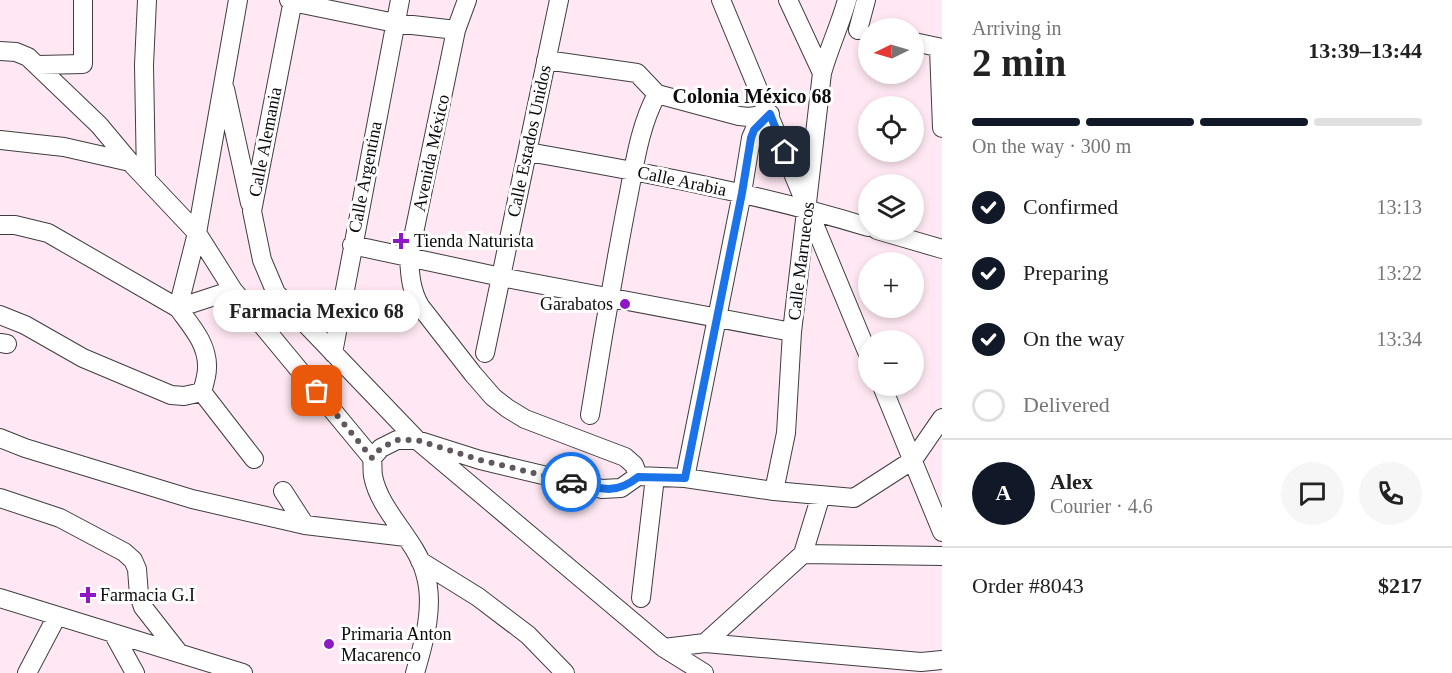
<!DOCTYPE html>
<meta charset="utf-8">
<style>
body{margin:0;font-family:Georgia,serif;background:#f6f6f6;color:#222;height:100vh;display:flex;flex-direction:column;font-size:22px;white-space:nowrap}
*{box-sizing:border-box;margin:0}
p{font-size:20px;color:#767676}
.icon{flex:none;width:33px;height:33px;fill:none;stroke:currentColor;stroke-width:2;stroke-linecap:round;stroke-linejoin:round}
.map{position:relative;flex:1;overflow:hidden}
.panel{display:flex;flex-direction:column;background:#fff;width:510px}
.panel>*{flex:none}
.needle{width:39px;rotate:265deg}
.controls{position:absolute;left:858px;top:18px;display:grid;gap:12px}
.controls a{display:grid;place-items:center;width:66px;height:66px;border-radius:50%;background:#fff;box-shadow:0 3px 9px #0003;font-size:30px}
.pin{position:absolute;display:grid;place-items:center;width:51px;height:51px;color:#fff;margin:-26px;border-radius:12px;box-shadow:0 3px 9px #0006}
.courier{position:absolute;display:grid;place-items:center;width:60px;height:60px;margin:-30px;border:4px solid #1a73e8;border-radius:50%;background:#fff;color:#222;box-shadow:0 2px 8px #0007}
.bubble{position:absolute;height:42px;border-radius:21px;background:#fff;box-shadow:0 3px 9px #0003;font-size:20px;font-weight:800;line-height:42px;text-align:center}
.summary em{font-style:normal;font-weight:800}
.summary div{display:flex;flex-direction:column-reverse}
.summary{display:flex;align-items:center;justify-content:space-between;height:102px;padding:0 30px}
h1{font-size:39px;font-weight:800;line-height:45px}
.bar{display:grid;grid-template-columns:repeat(4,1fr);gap:9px 6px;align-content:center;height:72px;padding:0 30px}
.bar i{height:8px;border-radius:4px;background:#e0e0e0}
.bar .on{background:#111827}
.bar p{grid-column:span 4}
.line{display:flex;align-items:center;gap:15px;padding:0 30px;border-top:2px solid #e0e0e0}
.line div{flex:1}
.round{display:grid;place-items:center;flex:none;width:63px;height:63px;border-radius:32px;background:#f6f6f6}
ol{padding:0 30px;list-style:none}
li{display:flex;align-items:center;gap:18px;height:66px}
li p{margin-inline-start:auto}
li .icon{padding:6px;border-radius:50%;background:#111827;color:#fff;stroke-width:4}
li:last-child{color:#767676}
li i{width:33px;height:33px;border:3px solid #e0e0e0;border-radius:50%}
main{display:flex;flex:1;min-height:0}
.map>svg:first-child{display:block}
</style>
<main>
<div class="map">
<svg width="942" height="673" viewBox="0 0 942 673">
<rect width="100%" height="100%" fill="#ffe8f3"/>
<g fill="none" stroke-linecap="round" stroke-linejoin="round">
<g stroke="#3e3e3e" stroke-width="20">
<path id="minor" d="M289 0 292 2 395 23 456 30
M293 0 252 211 262 260 276 293 417 440 664 648 704 673
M467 0 456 30 409 257C410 276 411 290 420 306L473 374 493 397 507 408 525 419 625 457 634 465 638 476
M721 0 868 354
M788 0 822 73
M858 30 866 0
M914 42 942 48
M939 48 942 128
M0 51 16 52 28 57 99 125 130 162 197 233 233 290 372 458
M546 60 637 73 657 94 739 116 749 117 770 114
M38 65 83 64V0
M225 89 250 203
M0 140 64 147 130 162
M528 152C642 172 757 193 868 227
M146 178 144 65 147 0
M0 225H15L48 233 178 308 233 290
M877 230 942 249
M352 245 501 277 792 332
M0 315 25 325 83 358 171 395 184 396 202 392
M0 343 7 344
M333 353 400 0
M485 353 559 0
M882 386 942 532
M202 392C204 385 207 376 207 368 208 344 191 326 178 308L197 233 238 0
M202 392 254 459
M590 415C601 346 613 277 626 208 634 170 638 129 657 94
M0 438 25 448 192 499 305 525 406 537
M372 458 381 448 397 440H417L480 460 602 489 621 488 638 476
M372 458C373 464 372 470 373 476 380 512 415 538 425 573 435 606 424 642 415 673
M638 476 685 478 774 491 854 498 913 460 942 418
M685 478 742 193 751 138 754 131 770 114
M283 491 305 525
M774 491 786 433 792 332 822 73C829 48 840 25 847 0
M0 498 60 518 124 552 133 560 137 569 139 595 143 607 179 653
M803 554 942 556
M420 561 478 597 528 635 565 673
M0 598 243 673
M641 598 655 477
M114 635 135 673
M705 643 921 662 942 660
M664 648 705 643 803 554 821 495
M27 673 57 616"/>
</g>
<use href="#minor" stroke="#fff" stroke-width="18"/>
</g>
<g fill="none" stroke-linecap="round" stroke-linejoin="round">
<path stroke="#60585c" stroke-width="6" stroke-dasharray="0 10.8" d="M317 391 372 458 381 448 397 440H417L480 460 571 482"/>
<path stroke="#1a73e8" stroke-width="8" d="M571 482C598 488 615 496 638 477L685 478 742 193 751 138 754 130 770 114 785 152"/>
</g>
<g fill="#8e17c6" stroke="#fff" stroke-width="2">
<path d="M398 232h6v6h6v6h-6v6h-6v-6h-6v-6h6z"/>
<circle cx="625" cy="304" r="6"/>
<path d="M85 586h6v6h6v6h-6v6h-6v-6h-6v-6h6z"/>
<circle cx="329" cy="644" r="6"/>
</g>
<g text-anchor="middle" stroke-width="6" stroke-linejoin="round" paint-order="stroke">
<g font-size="18" fill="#0b0b0b" stroke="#fff">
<text transform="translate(529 141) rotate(-78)" y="6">Calle Estados Unidos</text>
<text transform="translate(265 142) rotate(-79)" y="6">Calle Alemania</text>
<text transform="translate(431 153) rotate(-78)" y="6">Avenida México</text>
<text transform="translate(365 177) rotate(-79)" y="6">Calle Argentina</text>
<text transform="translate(682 181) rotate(12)" y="6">Calle Arabia</text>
<text transform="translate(801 261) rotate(-83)" y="6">Calle Marruecos</text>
</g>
<g font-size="18" fill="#0b0b0b" stroke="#fff" text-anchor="start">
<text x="414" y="247">Tienda Naturista</text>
<text x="613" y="310" text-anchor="end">Garabatos</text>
<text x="100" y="601">Farmacia G.I</text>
<text x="341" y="640">Primaria Anton<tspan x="341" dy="21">Macarenco</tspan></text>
</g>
<g font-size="20" font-weight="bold" fill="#0b0b0b" stroke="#fff">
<text x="752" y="103">Colonia México 68</text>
</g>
</g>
</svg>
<div class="controls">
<a><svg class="needle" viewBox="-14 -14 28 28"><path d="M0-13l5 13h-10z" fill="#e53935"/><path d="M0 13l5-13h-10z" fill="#767676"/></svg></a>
<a><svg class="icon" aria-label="locate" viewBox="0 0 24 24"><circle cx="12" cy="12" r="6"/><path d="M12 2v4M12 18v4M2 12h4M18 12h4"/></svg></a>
<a><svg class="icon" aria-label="layers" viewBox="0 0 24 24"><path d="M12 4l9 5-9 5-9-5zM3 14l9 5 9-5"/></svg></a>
<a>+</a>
<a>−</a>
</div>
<div class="pin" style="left:317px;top:391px;background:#ea580c"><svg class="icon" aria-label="bag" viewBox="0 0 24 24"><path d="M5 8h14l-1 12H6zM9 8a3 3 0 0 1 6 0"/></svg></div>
<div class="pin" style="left:785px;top:152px;background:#1f2937"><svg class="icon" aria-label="home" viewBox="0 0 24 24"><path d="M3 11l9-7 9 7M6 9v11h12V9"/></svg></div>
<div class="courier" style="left:571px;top:482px"><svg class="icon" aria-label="car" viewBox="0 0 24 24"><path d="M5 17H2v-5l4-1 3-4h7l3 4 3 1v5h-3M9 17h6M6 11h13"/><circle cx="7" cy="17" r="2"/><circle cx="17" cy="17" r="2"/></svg></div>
<div class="bubble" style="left:213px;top:290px;width:207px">Farmacia Mexico 68</div>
</div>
<section class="panel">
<div class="summary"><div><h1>2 min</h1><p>Arriving in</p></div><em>13:39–13:44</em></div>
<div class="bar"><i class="on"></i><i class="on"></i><i class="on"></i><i></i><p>On the way · 300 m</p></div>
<ol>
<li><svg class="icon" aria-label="check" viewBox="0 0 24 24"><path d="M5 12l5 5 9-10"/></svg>Confirmed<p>13:13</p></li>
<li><svg class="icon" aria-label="check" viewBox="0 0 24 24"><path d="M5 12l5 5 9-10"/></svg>Preparing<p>13:22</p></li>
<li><svg class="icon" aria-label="check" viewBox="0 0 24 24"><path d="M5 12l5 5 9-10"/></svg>On the way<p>13:34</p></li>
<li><i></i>Delivered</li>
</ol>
<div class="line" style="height:108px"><b class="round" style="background:#111827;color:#fff">A</b><div><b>Alex</b><p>Courier · 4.6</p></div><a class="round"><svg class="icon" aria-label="chat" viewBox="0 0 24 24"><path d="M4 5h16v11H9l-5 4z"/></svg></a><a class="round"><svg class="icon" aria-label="phone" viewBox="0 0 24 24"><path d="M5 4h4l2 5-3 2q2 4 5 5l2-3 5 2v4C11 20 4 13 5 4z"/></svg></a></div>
<div class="line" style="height:78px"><div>Order #8043</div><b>$217</b></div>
</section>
</main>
